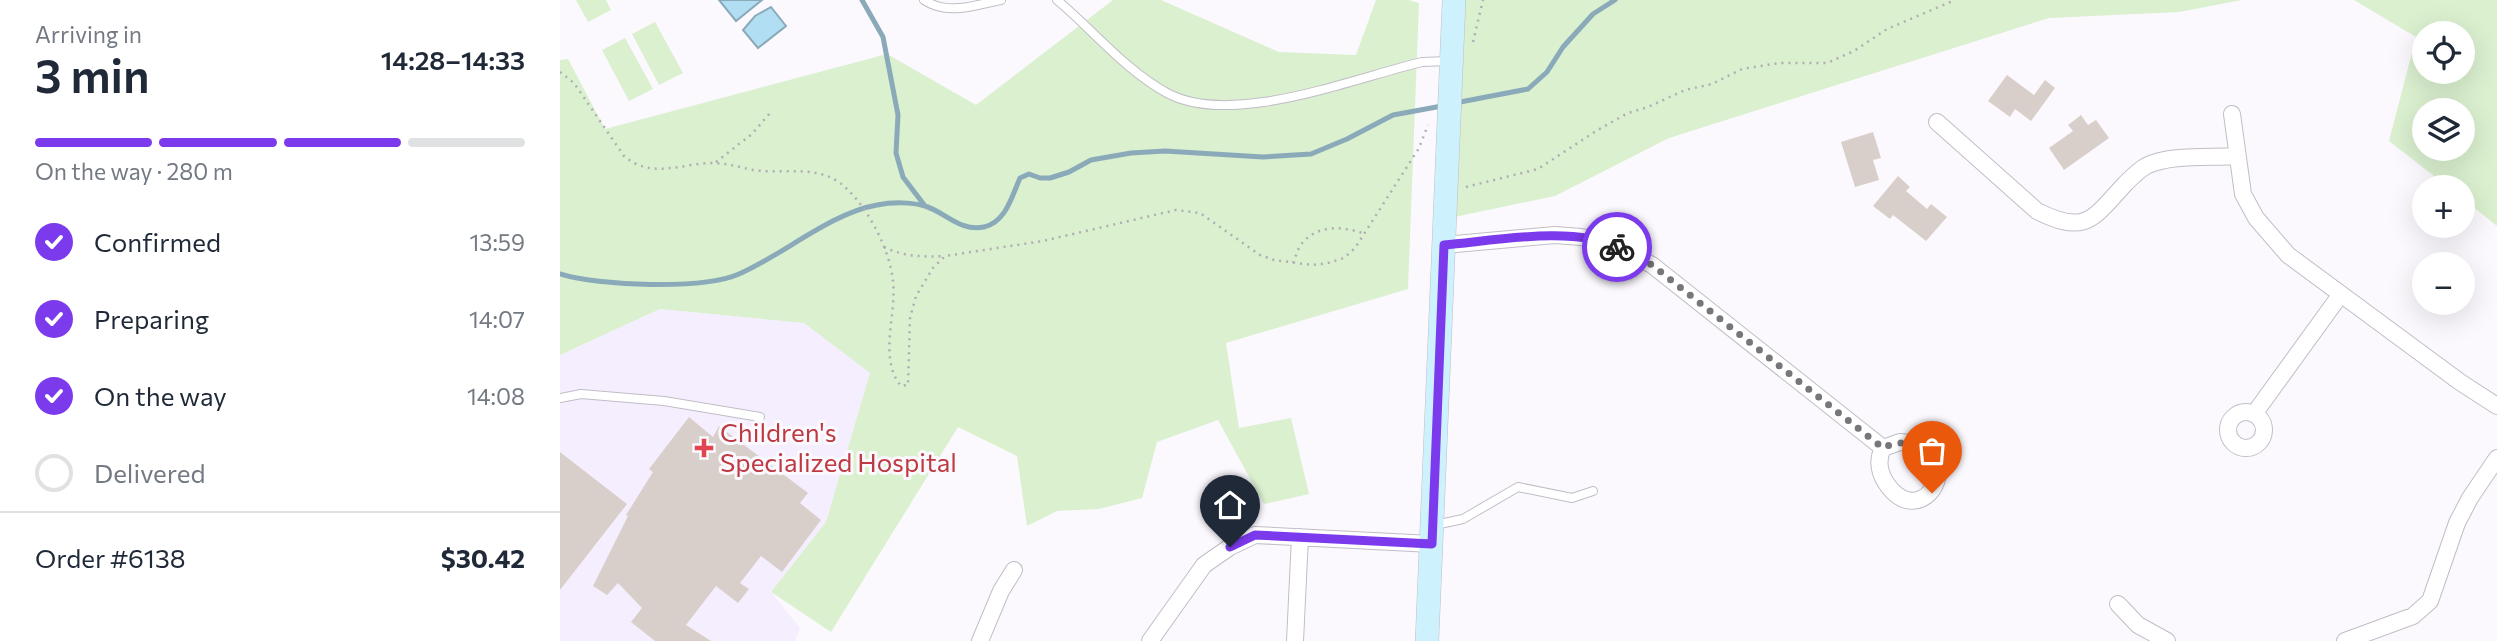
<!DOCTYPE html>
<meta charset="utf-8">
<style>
body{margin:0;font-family:Commissioner,sans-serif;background:#f2f2f3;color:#1f2937;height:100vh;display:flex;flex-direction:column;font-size:26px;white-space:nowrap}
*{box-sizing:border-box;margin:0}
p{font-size:23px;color:#747a83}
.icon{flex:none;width:38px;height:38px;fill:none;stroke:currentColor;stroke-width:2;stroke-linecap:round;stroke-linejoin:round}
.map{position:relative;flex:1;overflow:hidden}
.panel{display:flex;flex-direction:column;background:#fff;width:560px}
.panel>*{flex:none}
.tools{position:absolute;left:1852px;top:21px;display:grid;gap:14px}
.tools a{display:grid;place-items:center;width:63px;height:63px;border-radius:50%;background:#fff;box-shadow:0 7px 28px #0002;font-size:35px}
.pin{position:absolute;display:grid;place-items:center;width:60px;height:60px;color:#fff;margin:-72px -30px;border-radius:50% 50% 50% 0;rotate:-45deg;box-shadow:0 0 7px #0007}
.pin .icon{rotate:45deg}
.courier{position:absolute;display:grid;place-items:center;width:70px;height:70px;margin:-35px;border:5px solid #7c3aed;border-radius:50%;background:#fff;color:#222;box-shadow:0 2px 9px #0007}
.head em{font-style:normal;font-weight:600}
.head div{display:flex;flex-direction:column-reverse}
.head{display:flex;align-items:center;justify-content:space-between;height:119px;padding:0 35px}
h1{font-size:46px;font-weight:600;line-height:52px}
.bar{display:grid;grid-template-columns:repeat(4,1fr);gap:10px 7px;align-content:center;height:84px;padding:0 35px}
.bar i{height:9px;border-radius:5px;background:#e0e1e3}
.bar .selected{background:#7c3aed}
.bar p{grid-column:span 4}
.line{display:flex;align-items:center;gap:18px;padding:0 35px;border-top:2px solid #e0e1e3}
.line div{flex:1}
ol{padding:0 35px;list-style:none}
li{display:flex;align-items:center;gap:21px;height:77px}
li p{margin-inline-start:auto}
li .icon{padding:7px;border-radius:50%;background:#7c3aed;color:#fff;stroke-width:4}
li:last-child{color:#747a83}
li i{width:38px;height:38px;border:4px solid #e0e1e3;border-radius:50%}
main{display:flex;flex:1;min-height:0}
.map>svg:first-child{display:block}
</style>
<main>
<section class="panel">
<div class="head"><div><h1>3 min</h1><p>Arriving in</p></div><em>14:28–14:33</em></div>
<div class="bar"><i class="selected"></i><i class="selected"></i><i class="selected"></i><i></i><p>On the way · 280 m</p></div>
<ol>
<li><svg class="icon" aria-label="check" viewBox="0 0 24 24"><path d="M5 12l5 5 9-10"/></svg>Confirmed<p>13:59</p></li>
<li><svg class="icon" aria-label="check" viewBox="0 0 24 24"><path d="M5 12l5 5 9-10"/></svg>Preparing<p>14:07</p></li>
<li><svg class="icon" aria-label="check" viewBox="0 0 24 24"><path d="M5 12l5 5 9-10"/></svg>On the way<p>14:08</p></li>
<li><i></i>Delivered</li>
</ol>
<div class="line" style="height:91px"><div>Order #6138</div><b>$30.42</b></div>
</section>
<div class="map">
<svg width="1937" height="641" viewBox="0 0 1937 641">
<rect width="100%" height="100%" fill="#fbf9fe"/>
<path fill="#f5eefe" d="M100 309 244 323 310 373 266 522 211 592 240 628 235 641H0V355Z"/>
<path fill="#daf0cf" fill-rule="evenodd" d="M16 0H46L51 10 28 22Z
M553 0H601L719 52 796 55 816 0H848L859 3 848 289 666 343 679 428 731 418 749 494 704 504 658 420 597 442 582 498 539 509 497 511 467 526 457 456 398 427 271 632 211 592 266 522 310 373 244 323 100 309 0 355V60L8 59 45 129 327 54 416 105Z
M894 0H1682L1619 12 1489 18 1109 138 995 196 885 219Z
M1794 0H1937V226L1902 198V187H1888L1829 141 1856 37ZM1864 33H1902V72H1864ZM1864 110H1902V149H1864Z
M95 22 123 73 99 85 72 34Z
M65 38 93 89 69 101 42 50Z"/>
<path fill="#b1def2" stroke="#8baab9" stroke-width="2" d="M159 0H202L176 21Z
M211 7 226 26 198 48 183 30 195 16Z"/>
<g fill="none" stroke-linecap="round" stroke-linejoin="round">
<path stroke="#8baab9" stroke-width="5" d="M302 0 323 37 338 115 336 153 343 177 365 206
M895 103 968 89 987 72 1003 47 1033 14 1055 0
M0 274C38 286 143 290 179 274 223 255 271 213 317 205 332 202 351 202 365 206 385 212 400 232 424 227 446 222 452 196 460 178L469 174 480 178H490L509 172 531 160 571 153 605 151 703 157 751 154 787 139 833 115 882 106"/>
</g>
<path fill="#d9cfca" d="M1447 75 1474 95 1485 80 1495 88 1471 121 1455 109 1450 117 1428 101Z
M1521 115 1528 125 1536 120 1549 138 1504 170 1489 148 1513 131 1508 125Z
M1313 132 1321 158 1313 160 1319 180 1295 187 1281 142Z
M1338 176 1350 187 1346 191 1367 209 1371 204 1387 217 1366 241 1333 215 1330 219 1313 206Z
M129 417 153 437 159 426 248 493 240 503 261 520 222 572 201 556 180 583 189 589 178 603 156 586 126 625 151 641H95L71 622 82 608 58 583 47 595 33 586 68 516 66 515 93 472 89 469Z
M0 452 67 504 0 590Z"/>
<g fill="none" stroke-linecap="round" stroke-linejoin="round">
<g stroke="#c1bdc6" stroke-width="10">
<path id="lane" d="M364 0C388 16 415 5 441 0
M497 0C534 31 565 70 607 93 672 128 794 78 862 62L889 61
M0 398 21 394 104 401 200 417
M875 525 903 519 958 487 1012 498 1033 491"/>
</g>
<g stroke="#c1bdc6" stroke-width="18">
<path id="street" d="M1672 114 1683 194 1696 218 1728 255 1900 382 1937 406
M1377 122 1477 211C1527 236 1533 218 1566 183 1572 177 1579 170 1586 166 1609 154 1651 158 1677 156
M884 245 995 235 1021 237 1050 243 1092 265 1323 448
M1668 430a18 18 0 1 1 36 0a18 18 0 1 1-36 0Z
M1694 414 1781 294
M1340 442C1414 448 1363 538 1326 483 1319 472 1317 460 1323 448Z
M1558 604 1578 625 1607 641
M420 641 441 591 454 570
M590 641 644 565 670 547 695 535 872 544
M735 641 740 537
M1785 641 1853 616 1870 601 1897 523 1910 498 1937 458"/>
</g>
<g stroke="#c1bdc6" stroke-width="24">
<path id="secondary" d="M867 641 894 0"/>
</g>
<path stroke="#b0aeb3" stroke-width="2.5" stroke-dasharray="2 5" stroke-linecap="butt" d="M913 42 923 0
M0 72 14 83 64 156C91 179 120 164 151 163 166 163 179 167 193 170 228 175 262 162 289 191 310 212 330 251 333 281 337 314 318 358 341 386L348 385 350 318 356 296 373 268 385 256 483 241 616 210 640 213 700 255 714 260 752 265 768 263 784 258 795 248 859 148 868 125
M156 162 192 134 210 113
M906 187 978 169 1036 131 1068 113 1088 107 1125 90 1152 84 1182 69 1219 63H1267L1294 51 1327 29 1395 0
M324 247C345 257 363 257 385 256
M733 263C736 256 738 247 743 242 758 225 783 226 802 233"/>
<use href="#lane" stroke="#fff" stroke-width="8"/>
<use href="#street" stroke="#fff" stroke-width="16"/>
<use href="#secondary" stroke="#cef2fd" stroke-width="23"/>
</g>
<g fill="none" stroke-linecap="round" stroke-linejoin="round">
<path stroke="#78767a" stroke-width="7" stroke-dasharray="0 12.6" d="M1057 247 1092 265 1323 448C1353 431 1394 461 1372 493"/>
<path stroke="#7c3aed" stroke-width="9" d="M670 547 695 535 872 544 884 245C932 241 1014 225 1057 247"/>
</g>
<path fill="#e0444e" stroke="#fbf9fe" stroke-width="2.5" d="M140.5 437.5h7v7h7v7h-7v7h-7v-7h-7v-7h7z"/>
<g text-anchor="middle" stroke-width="6" stroke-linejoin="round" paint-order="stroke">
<g font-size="26" fill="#be3a42" stroke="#fbf9fe" text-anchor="start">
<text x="160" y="442">Children's<tspan x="160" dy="30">Specialized Hospital</tspan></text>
</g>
</g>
</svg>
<div class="tools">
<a><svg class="icon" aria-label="locate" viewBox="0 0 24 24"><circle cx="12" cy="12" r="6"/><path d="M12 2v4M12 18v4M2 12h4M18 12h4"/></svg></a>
<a><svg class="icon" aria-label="layers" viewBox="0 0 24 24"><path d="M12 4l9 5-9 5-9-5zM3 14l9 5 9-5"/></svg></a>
<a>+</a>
<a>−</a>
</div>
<div class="pin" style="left:1372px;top:493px;background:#ea580c"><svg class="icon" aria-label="bag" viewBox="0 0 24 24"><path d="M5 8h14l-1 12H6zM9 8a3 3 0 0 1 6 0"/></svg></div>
<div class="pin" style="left:670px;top:547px;background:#1f2937"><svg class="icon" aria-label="home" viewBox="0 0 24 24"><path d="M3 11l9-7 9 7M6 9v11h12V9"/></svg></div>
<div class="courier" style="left:1057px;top:247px"><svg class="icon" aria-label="bike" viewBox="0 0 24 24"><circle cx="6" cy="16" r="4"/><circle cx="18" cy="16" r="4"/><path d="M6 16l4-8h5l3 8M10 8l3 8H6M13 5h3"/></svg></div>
</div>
</main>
